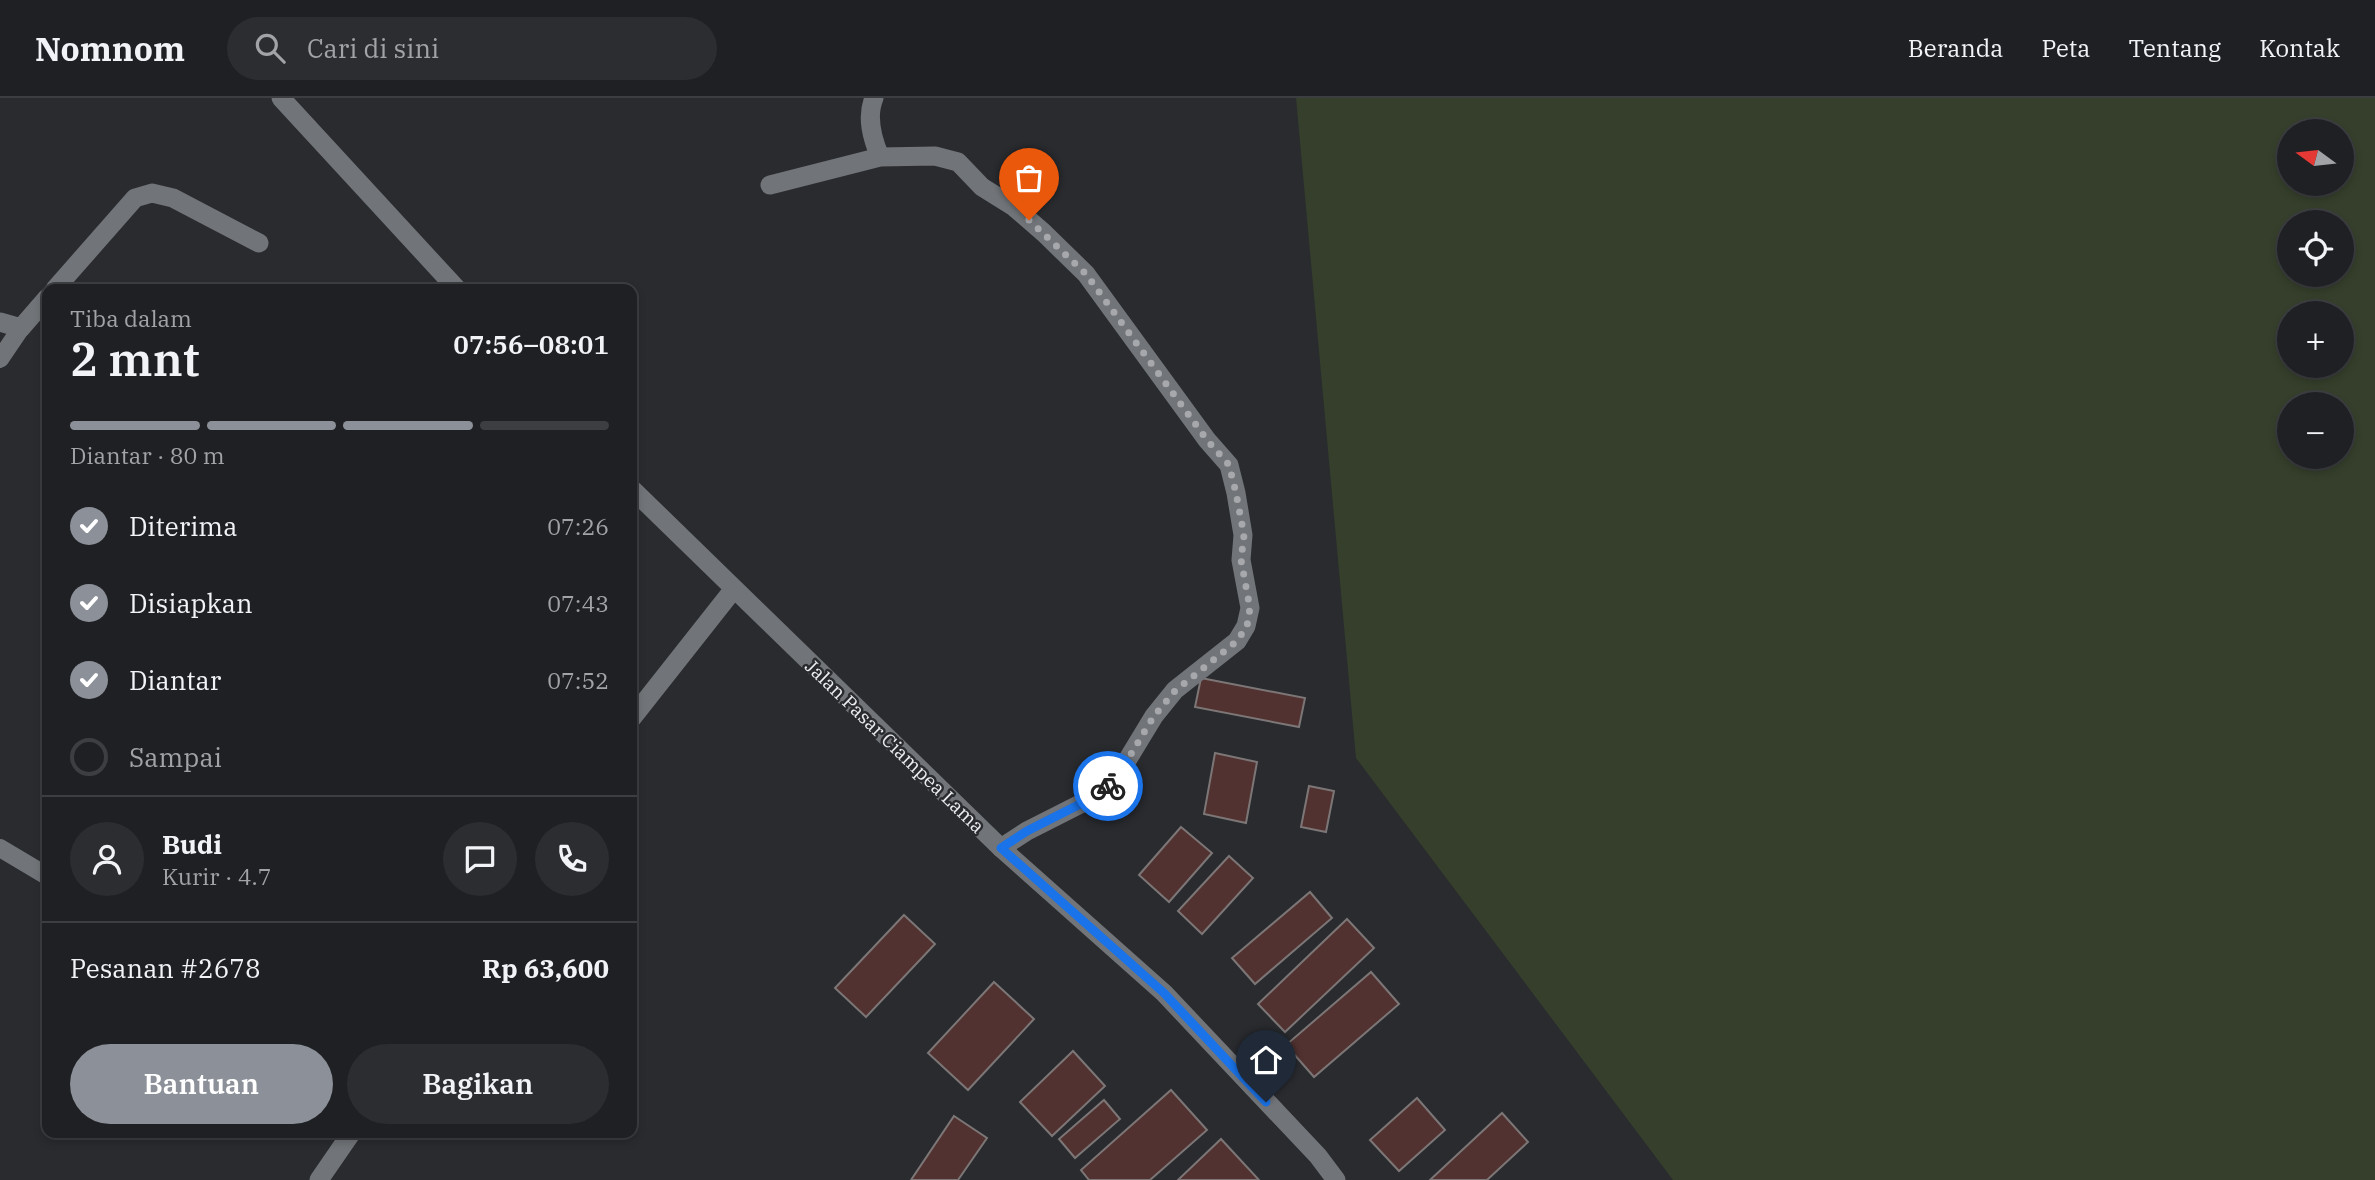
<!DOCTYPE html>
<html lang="id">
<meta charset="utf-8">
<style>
body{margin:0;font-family:"IBM Plex Serif",serif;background:#2c2d30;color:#f1f3f6;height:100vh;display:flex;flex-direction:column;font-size:26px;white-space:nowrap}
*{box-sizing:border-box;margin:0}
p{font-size:23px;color:#a1a3a6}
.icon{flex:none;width:38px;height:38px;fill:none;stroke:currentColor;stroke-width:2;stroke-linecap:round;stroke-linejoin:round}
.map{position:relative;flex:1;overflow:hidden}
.sheet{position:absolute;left:42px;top:186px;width:595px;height:854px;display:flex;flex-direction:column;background:#1f2023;border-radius:14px;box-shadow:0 4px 10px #0003,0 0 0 2px #3c3e41}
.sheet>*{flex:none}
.needle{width:46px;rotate:285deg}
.tools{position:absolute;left:2277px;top:21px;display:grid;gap:14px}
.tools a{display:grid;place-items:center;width:77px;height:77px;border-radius:50%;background:#1f2023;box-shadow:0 4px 10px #0003,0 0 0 2px #3c3e41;font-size:35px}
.pin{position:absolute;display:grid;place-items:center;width:60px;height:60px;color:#fff;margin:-72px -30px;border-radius:50% 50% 50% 0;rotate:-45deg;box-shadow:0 0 7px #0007}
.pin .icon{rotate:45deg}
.courier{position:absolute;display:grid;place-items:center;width:70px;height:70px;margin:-35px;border:5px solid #1a73e8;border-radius:50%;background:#fff;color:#222;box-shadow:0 2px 9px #0007}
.head em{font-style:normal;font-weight:600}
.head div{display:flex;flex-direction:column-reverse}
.head{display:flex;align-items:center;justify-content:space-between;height:119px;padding:0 28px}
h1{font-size:46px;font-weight:600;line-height:52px}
.bar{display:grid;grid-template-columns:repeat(4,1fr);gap:10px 7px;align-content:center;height:84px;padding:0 28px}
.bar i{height:9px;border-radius:5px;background:#3c3e41}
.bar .selected{background:#8c9099}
.bar p{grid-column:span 4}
.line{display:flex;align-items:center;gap:18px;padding:0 28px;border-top:2px solid #3c3e41}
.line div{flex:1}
.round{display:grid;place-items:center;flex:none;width:74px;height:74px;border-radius:37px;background:#2c2d30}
ol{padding:0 28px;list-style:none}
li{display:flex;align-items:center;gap:21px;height:77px}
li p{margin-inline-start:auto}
li .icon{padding:7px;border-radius:50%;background:#8c9099;color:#fff;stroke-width:4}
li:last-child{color:#a1a3a6}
li i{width:38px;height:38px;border:4px solid #3c3e41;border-radius:50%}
.action{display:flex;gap:14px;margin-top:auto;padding:14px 28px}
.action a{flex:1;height:80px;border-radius:42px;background:#8c9099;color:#fff;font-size:28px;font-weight:600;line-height:80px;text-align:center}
.action a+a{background:#2c2d30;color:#f1f3f6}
header{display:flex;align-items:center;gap:42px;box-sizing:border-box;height:98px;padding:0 35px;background:#1f2023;border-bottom:2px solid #3c3e41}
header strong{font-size:33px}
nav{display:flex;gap:38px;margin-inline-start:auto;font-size:24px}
.search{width:490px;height:63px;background:#2c2d30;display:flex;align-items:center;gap:18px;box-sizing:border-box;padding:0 24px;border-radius:38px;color:#a1a3a6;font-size:26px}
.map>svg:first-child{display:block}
</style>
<header>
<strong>Nomnom</strong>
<div class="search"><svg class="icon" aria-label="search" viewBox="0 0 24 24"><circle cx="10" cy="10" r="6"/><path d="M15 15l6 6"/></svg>Cari di sini</div>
<nav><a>Beranda</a><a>Peta</a><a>Tentang</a><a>Kontak</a></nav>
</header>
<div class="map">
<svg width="2375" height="1082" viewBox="0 0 2375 1082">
<rect width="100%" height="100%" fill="#292b2f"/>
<path fill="#353f2b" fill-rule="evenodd" d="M1296 0H2375V1082H1673L1356 660ZM2289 33H2342V86H2289ZM2289 124H2342V177H2289ZM2289 215H2342V268H2289ZM2289 306H2342V359H2289Z"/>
<path fill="#513231" stroke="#7c7676" stroke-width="2" d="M1201 580 1305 600 1299 629 1195 609Z
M1215 655 1257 664 1246 725 1204 716Z
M1309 688 1334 693 1326 734 1301 729Z
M1181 729 1212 755 1169 804 1139 777Z
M1229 758 1253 780 1202 836 1178 813Z
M1310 794 1332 820 1255 886 1232 860Z
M904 817 935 846 866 919 835 890Z
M1347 821 1374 850 1285 934 1258 906Z
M1371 874 1399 906 1314 979 1286 947Z
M994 884 1034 921 968 992 928 955Z
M1073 953 1105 988 1052 1038 1020 1004Z
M1171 992 1207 1032 1150 1082H1089L1081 1072Z
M1417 1000 1445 1032 1399 1073 1370 1042Z
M1104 1002 1120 1021 1075 1060 1059 1041Z
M1502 1015 1528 1044 1487 1082H1430Z
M954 1018 987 1040 958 1082H911Z
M1221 1041 1259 1082H1178Z"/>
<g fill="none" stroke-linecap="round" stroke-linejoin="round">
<path stroke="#717478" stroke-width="18" d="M0 261 21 230
M0 750 47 778"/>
<path stroke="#717478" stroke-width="19" d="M874 0C866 19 872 40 880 59L935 58 958 64 982 89 1014 109 1044 135 1086 176 1207 342 1229 367 1236 395 1243 437 1241 462 1250 510 1246 528 1237 543 1175 592 1154 618 1117 679 1100 696 1027 733 1001 750
M770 87 880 59
M55 191 135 100 152 95 173 100 259 145
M0 224 21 230 47 200
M632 620 733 492
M319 1082 352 1034"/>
<path stroke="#717478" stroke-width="19" d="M281 0 457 191
M632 391 1001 750 1164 895 1318 1058 1336 1082"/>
</g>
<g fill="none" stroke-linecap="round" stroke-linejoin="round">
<path stroke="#a7a8ac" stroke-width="7" stroke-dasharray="0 12.6" d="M1029 122 1086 176 1207 342 1229 367 1236 395 1244 437 1241 462 1250 510 1247 528 1237 543 1175 593 1154 618 1117 679 1108 688"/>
<path stroke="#1a73e8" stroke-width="9" d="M1108 688 1100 696 1027 733 1001 750 1164 895 1266 1004"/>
</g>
<g text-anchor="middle" stroke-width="5" stroke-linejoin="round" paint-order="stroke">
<g font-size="19" fill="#ebecef" stroke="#292b2f">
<text transform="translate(895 648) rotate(44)" y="7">Jalan Pasar Ciampea Lama</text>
</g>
</g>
</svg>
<div class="tools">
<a><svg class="needle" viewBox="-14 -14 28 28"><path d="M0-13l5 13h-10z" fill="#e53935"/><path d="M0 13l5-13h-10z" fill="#a1a3a6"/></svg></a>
<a><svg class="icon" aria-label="locate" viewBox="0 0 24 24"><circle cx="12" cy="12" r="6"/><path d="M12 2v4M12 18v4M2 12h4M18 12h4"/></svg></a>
<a>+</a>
<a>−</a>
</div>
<div class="pin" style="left:1029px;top:122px;background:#ea580c"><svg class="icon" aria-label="bag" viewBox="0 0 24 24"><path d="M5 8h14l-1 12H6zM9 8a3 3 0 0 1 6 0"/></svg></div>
<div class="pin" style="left:1266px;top:1004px;background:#1f2937"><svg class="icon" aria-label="home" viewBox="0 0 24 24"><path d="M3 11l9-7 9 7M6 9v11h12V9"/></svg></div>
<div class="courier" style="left:1108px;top:688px"><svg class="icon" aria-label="bike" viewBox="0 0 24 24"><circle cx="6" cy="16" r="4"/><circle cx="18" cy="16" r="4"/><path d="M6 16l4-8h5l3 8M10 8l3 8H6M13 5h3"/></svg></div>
<section class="sheet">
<div class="head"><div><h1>2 mnt</h1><p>Tiba dalam</p></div><em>07:56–08:01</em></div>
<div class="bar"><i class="selected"></i><i class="selected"></i><i class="selected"></i><i></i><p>Diantar · 80 m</p></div>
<ol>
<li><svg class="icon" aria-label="check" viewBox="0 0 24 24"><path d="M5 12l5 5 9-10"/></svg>Diterima<p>07:26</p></li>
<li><svg class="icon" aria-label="check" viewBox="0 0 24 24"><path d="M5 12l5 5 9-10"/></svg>Disiapkan<p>07:43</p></li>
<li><svg class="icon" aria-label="check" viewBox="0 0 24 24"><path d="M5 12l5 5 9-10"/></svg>Diantar<p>07:52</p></li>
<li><i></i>Sampai</li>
</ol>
<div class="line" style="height:126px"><a class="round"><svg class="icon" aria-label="person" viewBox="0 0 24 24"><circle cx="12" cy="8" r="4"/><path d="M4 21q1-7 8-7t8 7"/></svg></a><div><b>Budi</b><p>Kurir · 4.7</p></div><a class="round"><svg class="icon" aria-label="chat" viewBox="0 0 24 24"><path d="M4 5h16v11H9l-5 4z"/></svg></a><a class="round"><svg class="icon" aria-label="phone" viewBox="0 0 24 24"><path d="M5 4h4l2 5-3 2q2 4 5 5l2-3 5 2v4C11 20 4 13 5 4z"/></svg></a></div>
<div class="line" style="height:91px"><div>Pesanan #2678</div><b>Rp 63,600</b></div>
<div class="action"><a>Bantuan</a><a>Bagikan</a></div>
</section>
</div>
